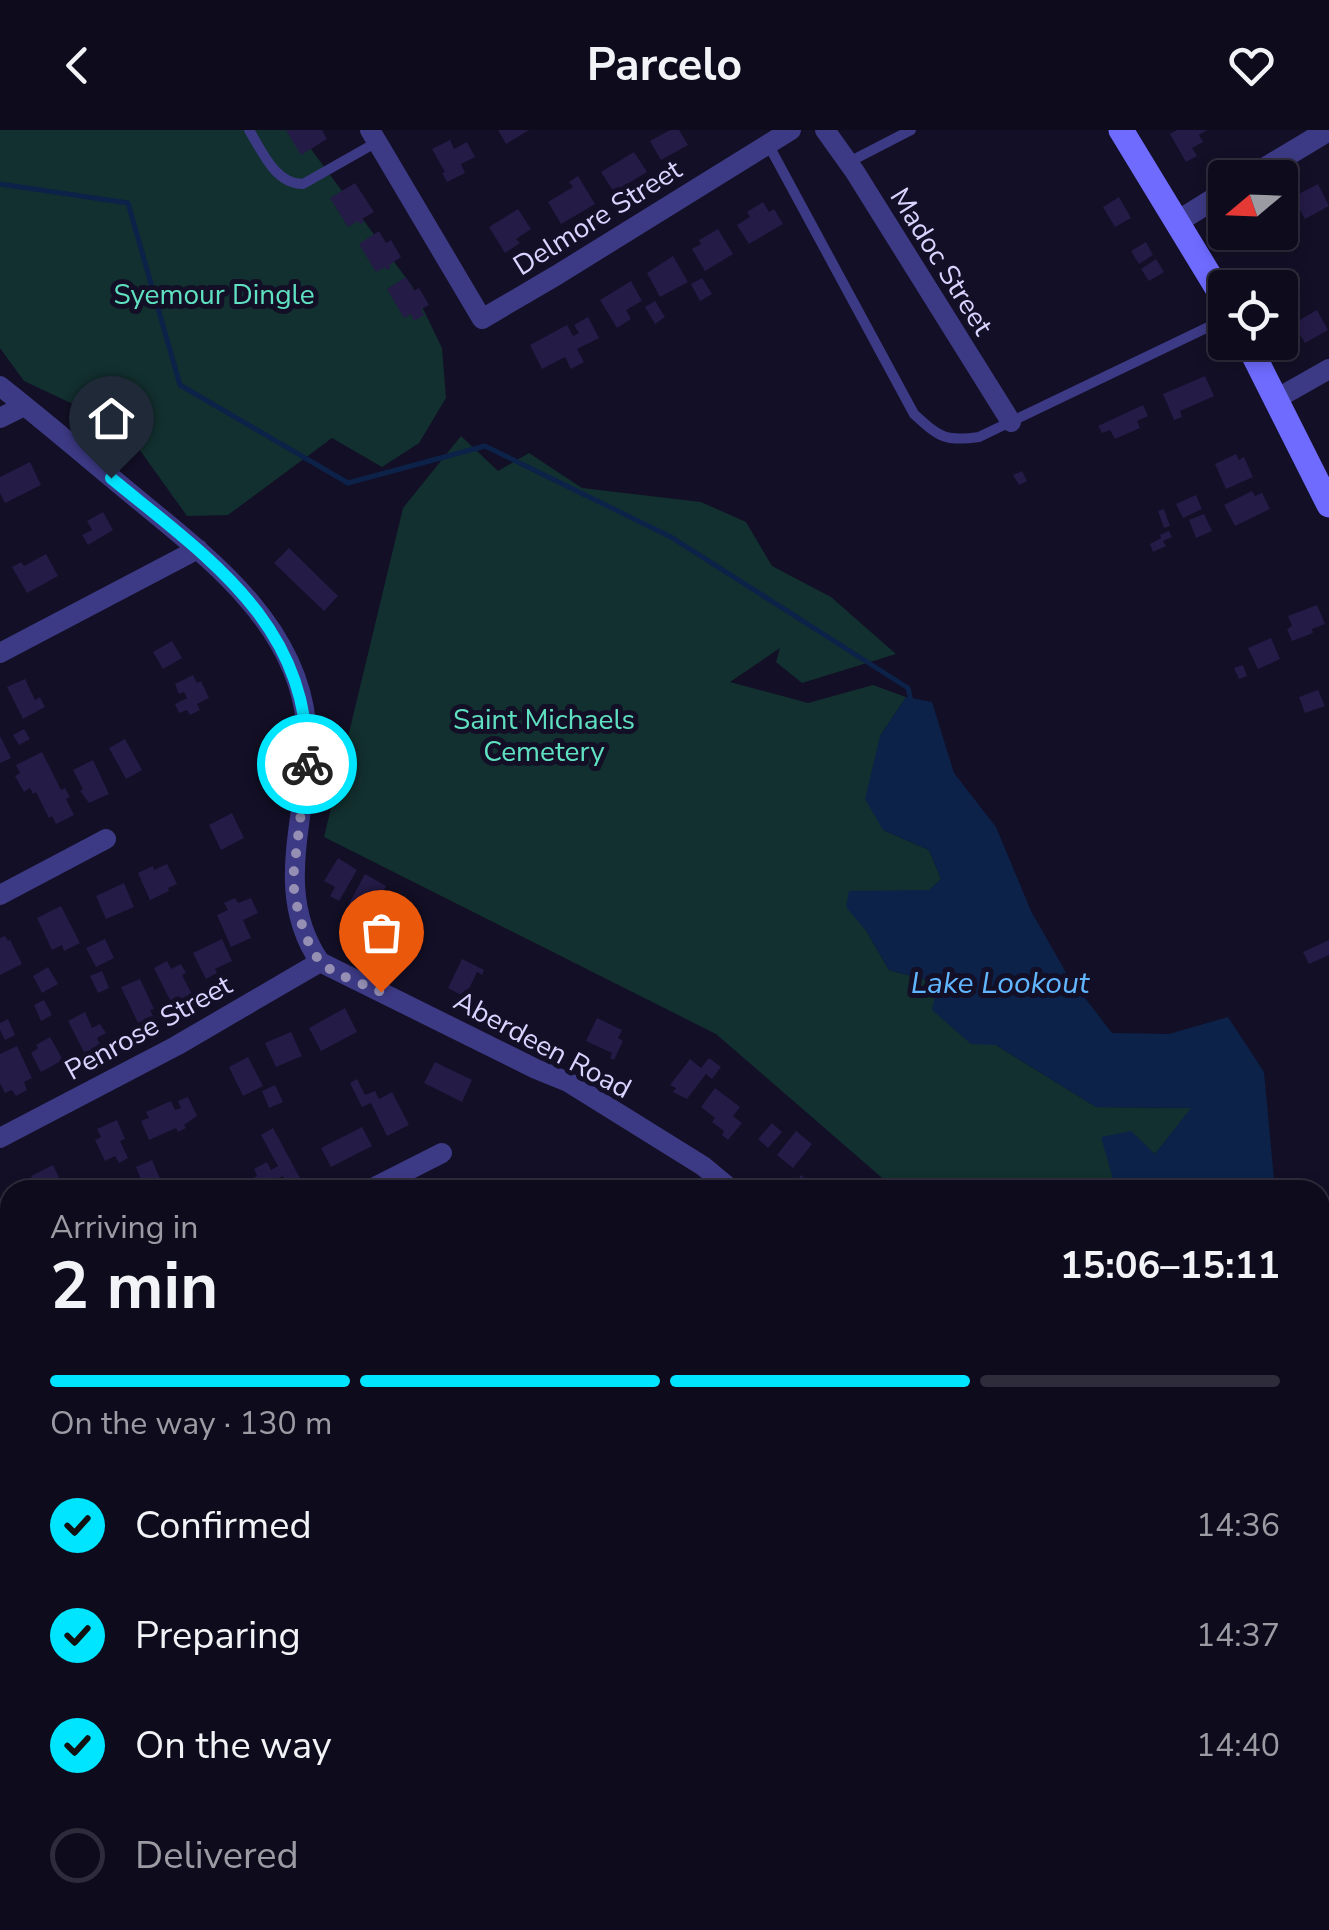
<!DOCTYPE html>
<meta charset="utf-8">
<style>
body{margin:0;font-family:"Nunito Sans",sans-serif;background:#1c1929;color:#f1f3f6;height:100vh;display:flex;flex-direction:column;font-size:38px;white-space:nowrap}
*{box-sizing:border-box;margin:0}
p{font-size:32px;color:#9b9ba3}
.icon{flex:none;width:55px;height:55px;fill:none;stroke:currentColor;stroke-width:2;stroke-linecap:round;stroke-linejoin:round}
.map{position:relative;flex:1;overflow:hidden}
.side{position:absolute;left:0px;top:1050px;width:1330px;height:750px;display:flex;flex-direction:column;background:#0e0b1c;border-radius:30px 30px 0 0;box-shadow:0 5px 15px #0003,0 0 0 2px #2e2b3b}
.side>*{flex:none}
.needle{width:65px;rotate:251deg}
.fabs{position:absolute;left:1208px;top:30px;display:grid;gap:20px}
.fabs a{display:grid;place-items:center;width:90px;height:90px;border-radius:10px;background:#0e0b1c;box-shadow:0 5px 15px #0003,0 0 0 2px #2e2b3b;font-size:50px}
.pin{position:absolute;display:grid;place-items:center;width:85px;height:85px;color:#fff;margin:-102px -42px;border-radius:50% 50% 50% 0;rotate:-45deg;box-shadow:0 0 10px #0007}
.pin .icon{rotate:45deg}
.courier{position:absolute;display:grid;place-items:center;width:100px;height:100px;margin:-50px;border:8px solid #00e5ff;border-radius:50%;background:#fff;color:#222;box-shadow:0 2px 12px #0007}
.overview em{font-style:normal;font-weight:700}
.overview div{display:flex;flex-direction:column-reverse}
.overview{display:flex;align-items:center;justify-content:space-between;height:170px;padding:0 50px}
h1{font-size:65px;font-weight:700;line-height:75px}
.bar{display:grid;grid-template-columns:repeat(4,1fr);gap:15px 10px;align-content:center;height:120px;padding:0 50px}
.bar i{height:12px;border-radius:8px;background:#2e2b3b}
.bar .selected{background:#00e5ff}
.bar p{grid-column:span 4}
ol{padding:0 50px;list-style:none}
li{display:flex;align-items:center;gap:30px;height:110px}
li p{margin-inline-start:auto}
li .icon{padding:10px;border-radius:50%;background:#00e5ff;color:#111;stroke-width:4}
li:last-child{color:#9b9ba3}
li i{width:55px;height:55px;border:5px solid #2e2b3b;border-radius:50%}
header{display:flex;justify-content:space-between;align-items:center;height:130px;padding:0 50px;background:#0e0b1c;font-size:45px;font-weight:700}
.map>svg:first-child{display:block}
</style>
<header><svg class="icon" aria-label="back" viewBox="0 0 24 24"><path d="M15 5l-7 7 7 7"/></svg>Parcelo<svg class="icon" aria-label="heart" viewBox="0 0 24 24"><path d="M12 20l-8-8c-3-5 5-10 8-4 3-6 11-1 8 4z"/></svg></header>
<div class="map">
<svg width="1329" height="1800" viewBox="0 0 1329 1800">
<rect width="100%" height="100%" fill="#130f26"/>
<path fill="#12302f" d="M0 0H297L412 156 442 218 446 268 419 313 382 337 332 308 228 385 187 386 124 298 24 251 0 218Z
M461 306 498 341 529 323 582 358 701 372 746 392 772 436 831 467 896 524 802 553 776 532 780 518 730 552 808 573 873 555 906 567 880 606 883 700 929 720 941 749 930 760 867 802 889 840 938 853 996 915 1096 977 1192 978 1155 1024 1113 1049 1107 1060H896L716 904 324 707 403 378Z
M1329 1384V1800H0V1616L10 1611V1790H1320V1389Z"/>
<path fill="#0c2248" d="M906 567 932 572 954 643 996 697 1031 781 1068 846 1112 903 1169 904 1228 887 1264 942 1275 1060H1107L1113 1049 1101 1007 1131 1001 1155 1024 1191 978 1096 977 996 915 971 914 932 880 938 853 889 840 867 802 846 777 849 761 929 760 941 749 929 720 883 700 865 669 880 606Z
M1320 1175 1329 1181V1384L1320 1389Z"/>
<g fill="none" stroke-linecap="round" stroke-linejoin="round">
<path stroke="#0c2248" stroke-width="5" d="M0 54 128 73 180 255 348 353 485 316 671 407 908 558 911 571"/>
</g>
<path fill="#241b47" d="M286 0H322L327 9 301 25Z
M498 0H529L506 14Z
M670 0H679L688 15 661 30 650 11Z
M1177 0H1207L1199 5 1203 12 1192 18 1197 26 1186 32 1170 4Z
M450 10 454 19 467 12 475 27 461 34 465 43 447 52 442 43 445 42 432 19Z
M634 22 647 42 614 62 601 42Z
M578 46 595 74 561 94 548 72 573 57 569 52Z
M355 53 374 82 362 89 364 92 360 94 358 91 348 97 330 68Z
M1318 54 1329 76 1305 89 1293 67Z
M1119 67 1131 88 1115 97 1103 77Z
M763 72 769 82 774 79 783 94 749 114 737 95 750 87 747 82Z
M518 79 531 99 516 109 520 113 505 123 489 97Z
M718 99 733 124 705 141 692 119 701 114 699 110Z
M379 101 386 113 391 110 401 127 389 135 391 137 387 140 385 137 376 142 359 114Z
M1146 112 1153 125 1139 134 1131 121Z
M673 126 688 152 660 167 647 143Z
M1156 129 1164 142 1149 151 1141 139Z
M406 147 414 161 419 158 429 175 421 179 424 185 414 191 411 184 404 188 387 159Z
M702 148 712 164 700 171 691 154Z
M631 151 642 171 626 180 631 189 617 198 600 170Z
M655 171 665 187 655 194 645 177Z
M1317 180 1328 200 1305 213 1293 194Z
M588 187 599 208 577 219 584 232 571 239 565 227 542 239 530 215 567 195 573 206 579 203 574 195Z
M1205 246 1214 266 1180 281 1182 287 1174 290 1163 264Z
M1143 275 1148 286 1137 291 1140 298 1115 309 1110 300 1102 303 1098 296Z
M1236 324 1239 330 1244 327 1253 347 1226 359 1215 334Z
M30 332 41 355 5 373 0 363V347Z
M1022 341 1027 351 1019 355 1013 345Z
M1252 361 1255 366 1262 363 1270 379 1235 396 1224 375Z
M1196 365 1202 379 1183 388 1176 374Z
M1164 379 1170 396 1164 398 1158 381Z
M103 382 113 400 88 415 82 405 92 400 87 391Z
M1204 384 1212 401 1196 408 1189 390Z
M1169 401 1172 407 1163 411 1166 416 1153 422 1150 414 1161 408 1160 405Z
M289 418 338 466 324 481 274 433Z
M46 424 58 446 27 463 12 437 21 432 24 436Z
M1317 475 1325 494 1312 499 1313 503 1292 511 1287 499 1292 496 1288 486Z
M1271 508 1280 529 1258 539 1248 518Z
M172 511 182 528 163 539 153 522Z
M1243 535 1247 546 1239 549 1234 538Z
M193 545 197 553 201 551 209 568 197 574 200 580 190 585 187 580 179 583 175 574 187 568 184 562 179 564 175 554Z
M25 549 35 570 40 567 45 577 23 589 7 557Z
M1318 560 1325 576 1305 583 1299 567Z
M24 599 30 609 19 615 13 605Z
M0 606 11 628 0 633Z
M125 609 142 640 126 649 109 618Z
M42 622 61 660 65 658 70 667 66 669 74 685 56 694 52 686 49 688 36 662 33 664 30 658 24 662 15 646 20 643 16 635Z
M93 630 109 664 89 673 80 661 83 659 73 640Z
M232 683 244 708 221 720 209 695Z
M338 728 357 740 339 771 330 766 335 757 324 751Z
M167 734 177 754 168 758 169 761 150 770 138 743 153 736 154 740Z
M365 744 386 756 377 773 372 770 361 791 345 781Z
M124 753 134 777 106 789 96 766Z
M235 768 238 773 251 768 258 783 243 790 251 808 231 817 217 785 228 780 224 773Z
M61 776 80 813 64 821 62 815 52 820 37 788Z
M5 806 8 811 10 810 22 834 0 845V808Z
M105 809 114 828 96 837 86 818Z
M222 809 232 831 215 839 217 843 206 849 193 823Z
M1329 810V825L1309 834 1303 822Z
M462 829 484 840 482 845 477 842 465 867 448 858Z
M167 831 171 839 181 834 186 843 182 845 194 868 174 878 154 838Z
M48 837 58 854 42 863 33 846Z
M102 841 109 858 98 863 90 846Z
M140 849 154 879 150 880 153 886 138 893 121 857Z
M44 870 52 885 41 891 34 875Z
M345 878 357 902 321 921 309 898Z
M85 882 92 898 100 894 106 903 97 908 101 916 85 924 68 891Z
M597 888 622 900 618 908 623 911 614 930 610 928 612 923 586 911Z
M8 889 15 905 5 910 0 900V893Z
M291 902 302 926 276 937 265 913Z
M50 907 63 930 41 942 31 923 38 918 36 915Z
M17 916 32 948 24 952 27 960 16 966 12 960 5 963 0 953V924Z
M248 927 263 956 243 966 229 937Z
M709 928 721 937 712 949 706 944 687 969 673 962 676 958 670 955 690 929 701 938Z
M435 932 472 950 462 972 424 953Z
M357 949 365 965 375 961 379 969 392 962 409 995 387 1006 371 973 362 977 350 953Z
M275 955 283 972 269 978 262 961Z
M715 958 740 977 733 986 742 993 728 1010 722 1005 724 1001 712 992 715 988 701 977Z
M188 967 197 986 184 995 186 998 178 1002 176 998 149 1010 141 991 149 988 146 982 171 971 175 980 181 978 178 971Z
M117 990 125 1009 120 1011 128 1028 119 1033 115 1026 105 1031 95 1010 101 1007 97 999Z
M772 993 782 1002 768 1018 758 1009Z
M362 997 372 1016 331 1037 321 1018Z
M273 998 300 1048 287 1055 283 1046 277 1049 282 1060H241L239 1056 257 1046 254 1039 267 1032 271 1040 278 1036 261 1005Z
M796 1001 812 1014 793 1038 777 1025Z
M152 1030 160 1049 144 1057 136 1037Z
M53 1035 65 1060H37L31 1046Z
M801 1045 810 1052 805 1060H790Z
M5 1068 10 1077V1088L0 1093V1070Z
M10 1176V1200L7 1201 0 1187V1181Z
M9 1356 10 1369 3 1372 0 1359Z"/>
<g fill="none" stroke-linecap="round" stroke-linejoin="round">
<path stroke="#3d3a85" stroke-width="10" d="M249 0C262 21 275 54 303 54L377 12
M768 14 914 284C939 307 945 312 979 307L1225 189
M849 32 911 0
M0 1629 10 1624
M1320 1763 1329 1775
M90 1790 95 1800
M301 1790 306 1800
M521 1790 526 1800
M739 1790 745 1800
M931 1790 936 1800
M1107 1790 1113 1800
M139 1800 158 1790
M495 1800 513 1790
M867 1800 886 1790
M1308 1800 1329 1789"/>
<path stroke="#3d3a85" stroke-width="20" d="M370 0 482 189 557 145 791 0
M825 0 855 42 1011 292
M0 256C42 289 83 324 124 358 198 420 296 488 306 593 314 677 268 756 320 832L536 939 568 952 703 1036 732 1060
M1276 269 1329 239
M0 288 24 276
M0 523 198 419
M0 765 106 709
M0 1008 176 916 320 832
M369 1060 442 1023
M0 1253 10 1248
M0 1495 10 1490"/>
<path stroke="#3d3a85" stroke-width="22" d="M1249 48 1329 0
M1177 92 1225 62"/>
<path stroke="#6f6bff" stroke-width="25" d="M1121 0 1225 171
M1247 212 1329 375"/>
</g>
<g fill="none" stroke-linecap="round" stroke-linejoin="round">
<path stroke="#948fb3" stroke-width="10" stroke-dasharray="0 18" d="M307 634 293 748C294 771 305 817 322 833 334 845 365 854 381 862"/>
<path stroke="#00e5ff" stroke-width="12" d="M111 348C207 427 311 495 307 634"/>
</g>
<g text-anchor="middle" stroke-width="10" stroke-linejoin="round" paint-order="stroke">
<g font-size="28" fill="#d9d4ff" stroke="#130f26">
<text transform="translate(597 87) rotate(-32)" y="10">Delmore Street</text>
<text transform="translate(942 131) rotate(58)" y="10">Madoc Street</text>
<text transform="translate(148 897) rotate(-29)" y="10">Penrose Street</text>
<text transform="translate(543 914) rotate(28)" y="10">Aberdeen Road</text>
</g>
<g font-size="28" fill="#5fe0c0" stroke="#130f26">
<text x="214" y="174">Syemour Dingle</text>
<text x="544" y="599">Saint Michaels<tspan x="544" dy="32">Cemetery</tspan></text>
</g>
<g font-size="30" font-style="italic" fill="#62b6ff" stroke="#130f26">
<text x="1000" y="863">Lake Lookout</text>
</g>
</g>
</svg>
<div class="fabs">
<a><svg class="needle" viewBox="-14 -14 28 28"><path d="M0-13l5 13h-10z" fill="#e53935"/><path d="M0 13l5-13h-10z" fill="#9b9ba3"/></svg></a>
<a><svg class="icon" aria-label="locate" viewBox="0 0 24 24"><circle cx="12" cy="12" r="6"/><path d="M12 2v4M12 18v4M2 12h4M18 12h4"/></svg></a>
</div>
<div class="pin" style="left:381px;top:862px;background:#ea580c"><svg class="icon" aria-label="bag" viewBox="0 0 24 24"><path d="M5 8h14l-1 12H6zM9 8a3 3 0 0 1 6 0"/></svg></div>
<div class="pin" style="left:111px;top:348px;background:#1f2937"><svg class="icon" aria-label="home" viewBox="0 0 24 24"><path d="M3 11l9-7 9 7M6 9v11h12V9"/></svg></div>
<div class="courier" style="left:307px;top:634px"><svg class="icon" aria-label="bike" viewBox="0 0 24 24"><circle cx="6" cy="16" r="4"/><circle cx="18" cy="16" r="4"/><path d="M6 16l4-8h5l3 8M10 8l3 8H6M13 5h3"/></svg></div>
<section class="side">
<div class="overview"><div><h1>2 min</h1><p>Arriving in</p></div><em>15:06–15:11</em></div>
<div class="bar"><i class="selected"></i><i class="selected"></i><i class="selected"></i><i></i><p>On the way · 130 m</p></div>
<ol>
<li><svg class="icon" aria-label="check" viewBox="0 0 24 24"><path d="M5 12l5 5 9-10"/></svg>Confirmed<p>14:36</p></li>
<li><svg class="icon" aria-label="check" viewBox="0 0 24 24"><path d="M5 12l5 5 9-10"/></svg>Preparing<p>14:37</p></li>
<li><svg class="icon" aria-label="check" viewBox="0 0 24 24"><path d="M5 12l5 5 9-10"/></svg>On the way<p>14:40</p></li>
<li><i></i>Delivered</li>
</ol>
</section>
</div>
